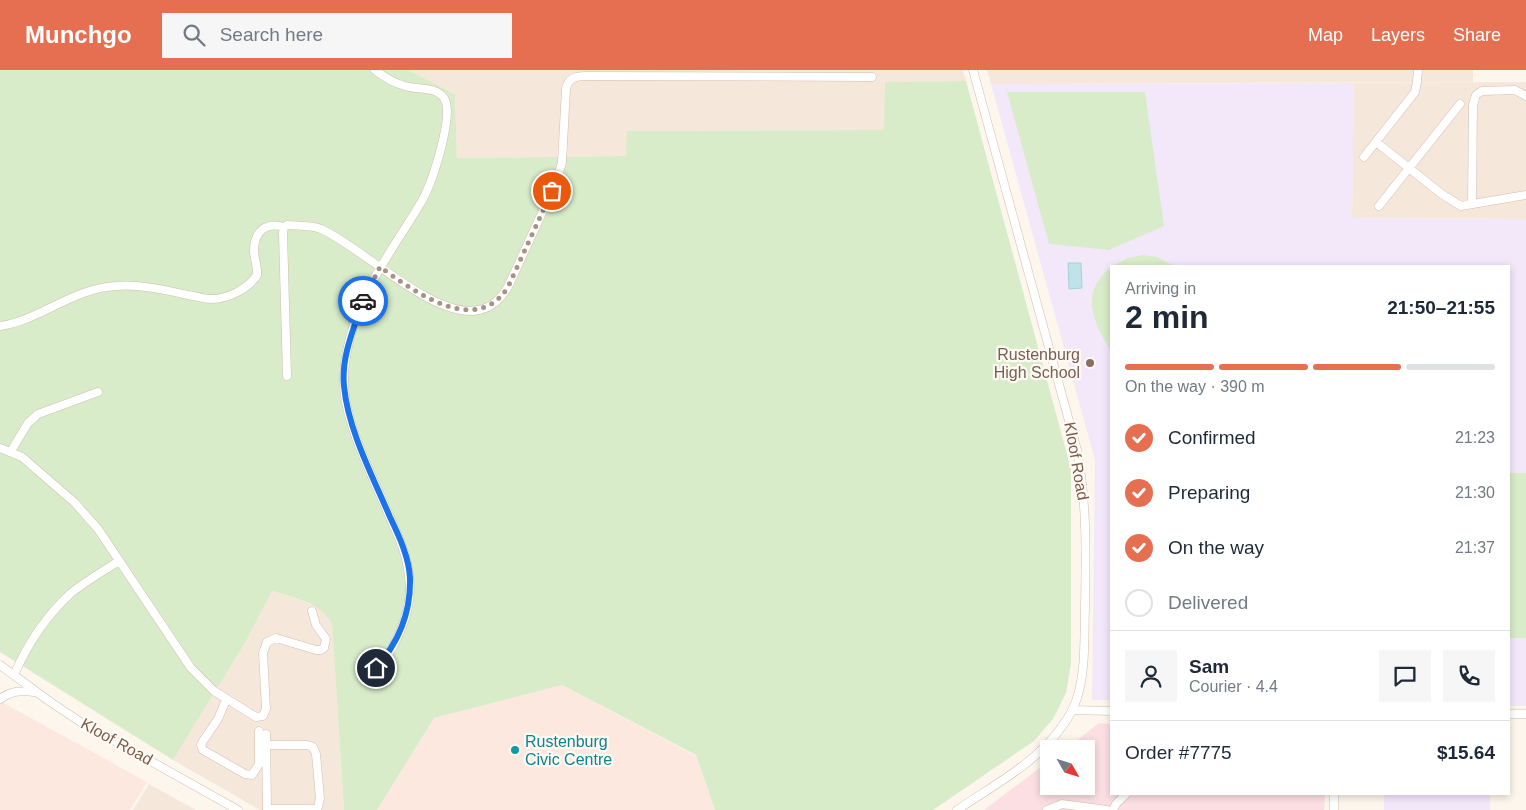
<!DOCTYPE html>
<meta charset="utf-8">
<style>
body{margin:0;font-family:Arial,sans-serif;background:#f6f6f7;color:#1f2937;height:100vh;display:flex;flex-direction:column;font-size:19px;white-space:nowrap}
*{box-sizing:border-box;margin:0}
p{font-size:16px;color:#747a83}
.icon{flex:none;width:28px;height:28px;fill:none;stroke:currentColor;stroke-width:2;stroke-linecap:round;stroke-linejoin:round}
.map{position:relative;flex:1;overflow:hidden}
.drawer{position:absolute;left:1110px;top:195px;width:400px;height:530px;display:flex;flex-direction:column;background:#fff;border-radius:0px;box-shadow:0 2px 8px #0003}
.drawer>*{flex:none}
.needle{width:32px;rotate:129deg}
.controls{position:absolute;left:1040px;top:670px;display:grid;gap:10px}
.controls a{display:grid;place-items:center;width:55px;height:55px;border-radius:0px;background:#fff;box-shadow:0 2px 8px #0003;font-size:25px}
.pin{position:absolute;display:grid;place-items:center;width:42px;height:42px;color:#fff;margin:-21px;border:2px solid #fff;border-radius:50%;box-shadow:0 1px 5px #0007}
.courier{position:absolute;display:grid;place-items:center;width:50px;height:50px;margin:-25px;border:4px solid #1a73e8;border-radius:50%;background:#fff;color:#222;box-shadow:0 1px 6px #0007}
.head em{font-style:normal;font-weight:800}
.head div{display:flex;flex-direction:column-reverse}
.head{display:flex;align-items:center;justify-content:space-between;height:85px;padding:0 15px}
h1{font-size:32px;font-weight:800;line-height:38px}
.bar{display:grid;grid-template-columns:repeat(4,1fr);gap:8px 5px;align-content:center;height:60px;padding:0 15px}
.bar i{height:6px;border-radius:4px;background:#e0e1e3}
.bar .selected{background:#e76f51}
.bar p{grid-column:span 4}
.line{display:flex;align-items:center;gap:12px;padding:0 15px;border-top:1px solid #e0e1e3}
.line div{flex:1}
.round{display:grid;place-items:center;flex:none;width:52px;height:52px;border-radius:0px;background:#f6f6f7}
ol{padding:0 15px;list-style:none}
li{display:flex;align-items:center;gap:15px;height:55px}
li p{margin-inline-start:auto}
li .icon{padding:5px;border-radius:50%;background:#e76f51;color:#fff;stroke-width:4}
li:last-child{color:#747a83}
li i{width:28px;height:28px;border:2px solid #e0e1e3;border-radius:50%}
header{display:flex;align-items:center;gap:30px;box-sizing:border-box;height:70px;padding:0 25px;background:#e76f51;color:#fff}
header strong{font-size:24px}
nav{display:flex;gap:28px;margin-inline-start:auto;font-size:18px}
.search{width:350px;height:45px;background:#f6f6f7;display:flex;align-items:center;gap:12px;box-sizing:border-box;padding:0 18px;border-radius:0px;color:#747a83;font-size:19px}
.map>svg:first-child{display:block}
</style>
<header>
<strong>Munchgo</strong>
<div class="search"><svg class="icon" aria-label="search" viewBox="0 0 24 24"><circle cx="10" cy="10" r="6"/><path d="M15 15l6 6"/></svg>Search here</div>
<nav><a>Map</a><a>Layers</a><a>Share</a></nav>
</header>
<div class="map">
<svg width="1526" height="740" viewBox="0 0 1526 740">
<rect width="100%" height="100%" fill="#fdf6ec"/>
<path fill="#f5e8da" d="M408 0H963L966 11 885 12V60L627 61V86L457 88 455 24Z
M987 0H1473V12L991 14Z
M1526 12V149L1352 148 1354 13Z
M272 521 301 530 320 539 328 546 332 554 344 740H260L173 690 245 573Z
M149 714 196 740H133Z"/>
<path fill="#fde8e0" d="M562 615 696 686 715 740H377L434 648Z
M0 631 147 712 130 740H0Z"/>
<path fill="#f3e8fa" d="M1354 13 1352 148 1526 149V636H1509V196H1111V630H1092L1095 390 991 14Z
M1384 724H1490V740H1384Z"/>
<path fill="#fbdfe3" d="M1099 653 1111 654V724H1325L1324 740H984L1049 691V716H1086V679H1066Z"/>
<path fill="#d8ecc9" d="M0 0H408L455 24 457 88 626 86 627 61 884 60 885 12 966 11 1071 399V593L1066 623 1053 649 1034 671 933 740H715L696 685 562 615 434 648 377 740H344L332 554C321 532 294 528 272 521L245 573 173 690 0 582Z
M1007 22H1145L1164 156 1109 180 1049 174Z
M1142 185 1157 187 1174 196H1112L1128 188Z
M1111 197V281C1093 252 1079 223 1111 197Z
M1509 403H1526V568H1509Z"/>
<path fill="#bfe3e8" stroke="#a5d3da" d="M1068 193H1081L1082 218 1069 219Z"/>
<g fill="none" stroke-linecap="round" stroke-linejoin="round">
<g stroke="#d1beb0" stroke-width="9">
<path id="minor" d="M1376 72 1443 125 1461 136 1526 125
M1364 87 1415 22 1417 12 1418 0
M1472 134 1473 35 1476 25 1482 21 1515 20 1526 26
M1379 136 1460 34
M0 256C40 250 74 218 116 216 139 214 165 220 188 225 196 226 203 229 211 229 228 229 248 219 257 205 258 197 254 189 254 181 254 161 266 152 284 157
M287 306 283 163 284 157 287 155C298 156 311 155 321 159 362 177 434 250 479 240 493 237 501 228 508 217L557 110 562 92 566 19C568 8 576 6 586 6L872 7
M0 378 22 387 74 432 98 459 191 598 214 621 256 647 263 646 266 639 263 583 267 572 276 568 316 580H321L324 578 326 569 316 555 312 541
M11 381 28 353 38 344 98 322
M0 595 49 631 79 651 238 740
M14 605C27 575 46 546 71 523 86 511 103 501 119 491
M366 610C373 602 382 594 388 585 402 562 413 533 409 506 407 484 398 465 389 445 374 410 353 369 346 332 339 297 351 258 365 226 381 192 404 162 423 129 432 112 455 44 444 28 436 16 417 20 405 16 394 13 384 7 375 0
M0 629C11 621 21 620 34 622
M226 630 218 649 203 671 201 675 203 680 245 704 252 705 259 694V661
M1072 640 1111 641
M1509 644H1526
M266 664 267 740
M266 675H307L313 677 316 684 320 728 318 737 315 739H267
M957 740C994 715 1038 692 1063 655 1069 647 1074 638 1077 628 1086 600 1084 567 1085 538 1086 485 1087 432 1077 380L973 0
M1047 740 1062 734 1107 740
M1113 740 1116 734 1126 724
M1334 740V724"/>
</g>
<use href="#minor" stroke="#fff" stroke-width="8"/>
</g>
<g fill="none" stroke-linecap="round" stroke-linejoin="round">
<path stroke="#a89285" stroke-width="5" stroke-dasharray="0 9" d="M363 231 380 197C414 221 476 268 508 217L552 121"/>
<path stroke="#1a73e8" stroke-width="6" d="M363 231C354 258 341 287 344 316 348 360 373 407 390 447 399 466 409 487 410 508 411 542 398 573 376 598"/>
</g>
<circle fill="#8d6e63" stroke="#fffaf3" stroke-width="2" cx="1090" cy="293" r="5"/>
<circle fill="#0f9aa8" stroke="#fffaf3" stroke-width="2" cx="515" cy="680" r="5"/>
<g text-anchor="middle" stroke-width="4.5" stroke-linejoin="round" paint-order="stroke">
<g font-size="16" fill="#785e54" stroke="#fffaf3" text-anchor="end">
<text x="1080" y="290">Rustenburg<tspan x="1080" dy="18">High School</tspan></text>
</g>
<g font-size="16" fill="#7a5c4d" stroke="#fffaf3">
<text transform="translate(1077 391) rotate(80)" y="6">Kloof Road</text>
<text transform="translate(117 671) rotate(29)" y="6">Kloof Road</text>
</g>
<g font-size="16" fill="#0d838f" stroke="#fffaf3" text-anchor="start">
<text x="525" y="677">Rustenburg<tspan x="525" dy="18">Civic Centre</tspan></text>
</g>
</g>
</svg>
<div class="controls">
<a><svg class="needle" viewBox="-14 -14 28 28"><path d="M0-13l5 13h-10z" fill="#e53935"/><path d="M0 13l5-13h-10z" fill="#747a83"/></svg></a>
</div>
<div class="pin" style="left:552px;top:121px;background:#ea580c"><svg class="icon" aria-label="bag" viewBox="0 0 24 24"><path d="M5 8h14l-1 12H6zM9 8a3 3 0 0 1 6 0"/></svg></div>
<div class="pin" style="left:376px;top:598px;background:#1f2937"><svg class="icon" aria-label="home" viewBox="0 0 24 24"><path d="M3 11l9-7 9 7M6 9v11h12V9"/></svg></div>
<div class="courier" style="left:363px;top:231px"><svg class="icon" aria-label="car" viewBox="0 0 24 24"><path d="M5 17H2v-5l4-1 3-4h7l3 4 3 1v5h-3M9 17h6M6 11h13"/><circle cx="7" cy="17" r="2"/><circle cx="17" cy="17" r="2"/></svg></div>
<section class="drawer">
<div class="head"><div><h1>2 min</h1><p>Arriving in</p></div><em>21:50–21:55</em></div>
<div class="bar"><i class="selected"></i><i class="selected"></i><i class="selected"></i><i></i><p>On the way · 390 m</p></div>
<ol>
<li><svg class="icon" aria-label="check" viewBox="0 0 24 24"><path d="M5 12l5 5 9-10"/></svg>Confirmed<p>21:23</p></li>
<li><svg class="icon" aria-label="check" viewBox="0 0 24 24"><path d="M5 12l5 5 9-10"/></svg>Preparing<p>21:30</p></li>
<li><svg class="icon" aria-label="check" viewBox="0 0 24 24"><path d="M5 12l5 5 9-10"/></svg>On the way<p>21:37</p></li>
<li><i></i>Delivered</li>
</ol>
<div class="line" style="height:90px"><a class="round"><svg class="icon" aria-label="person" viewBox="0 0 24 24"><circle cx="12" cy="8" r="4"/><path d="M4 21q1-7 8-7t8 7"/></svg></a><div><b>Sam</b><p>Courier · 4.4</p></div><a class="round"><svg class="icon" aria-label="chat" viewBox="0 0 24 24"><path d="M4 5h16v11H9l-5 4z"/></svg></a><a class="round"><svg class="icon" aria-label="phone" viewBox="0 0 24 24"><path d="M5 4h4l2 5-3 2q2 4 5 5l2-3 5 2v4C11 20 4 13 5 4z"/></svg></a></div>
<div class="line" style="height:65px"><div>Order #7775</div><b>$15.64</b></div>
</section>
</div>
